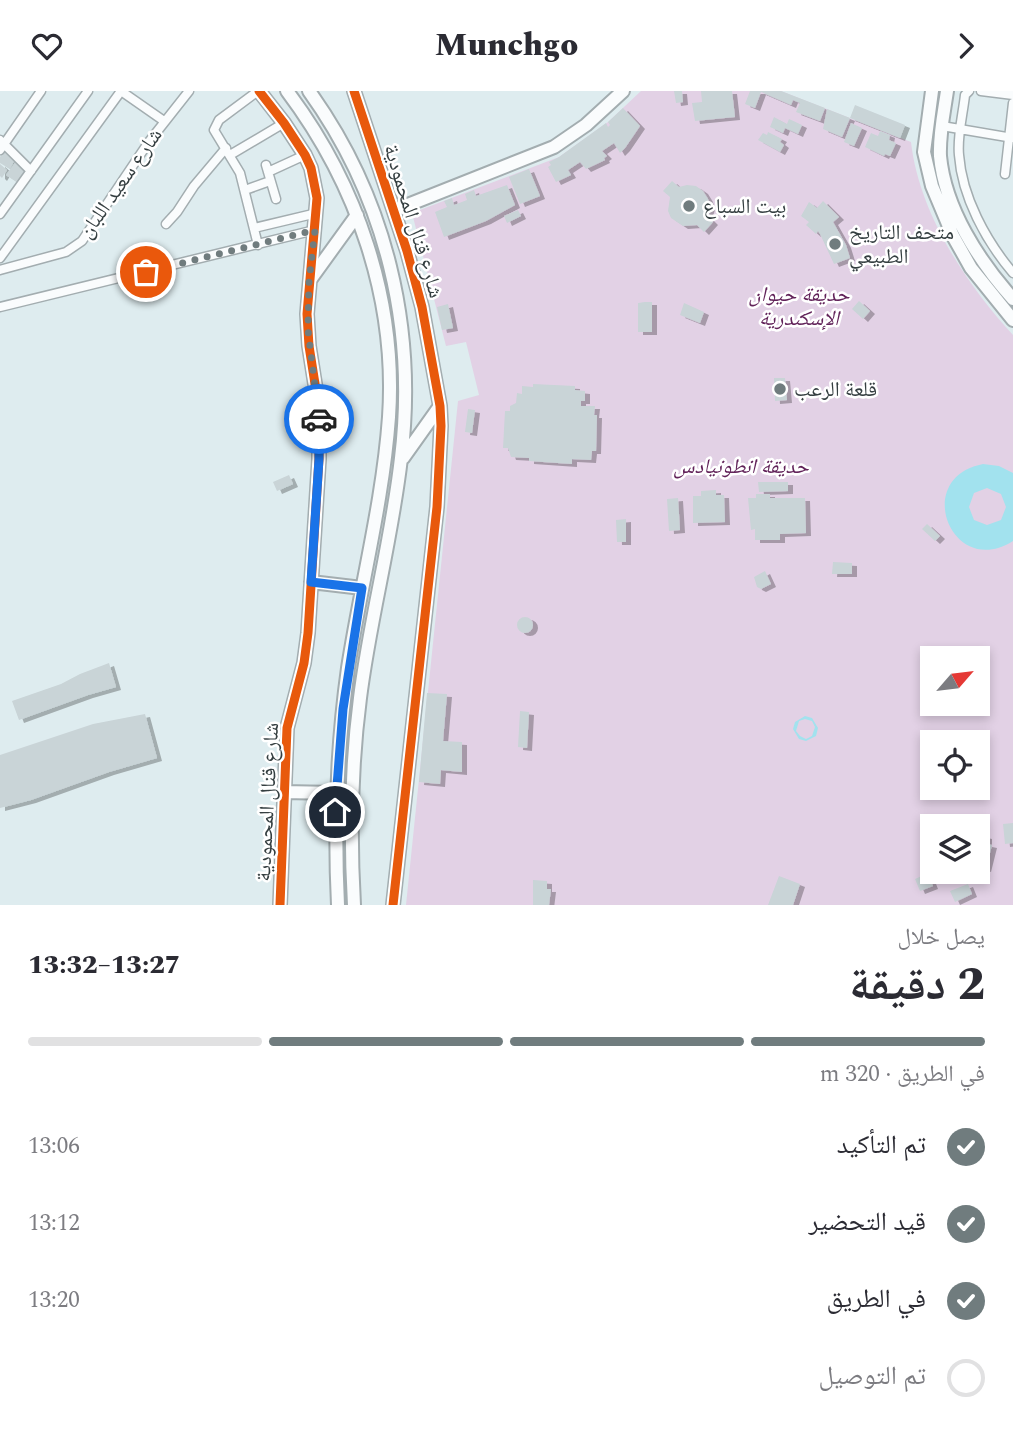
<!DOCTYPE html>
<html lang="ar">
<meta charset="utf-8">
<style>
body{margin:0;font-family:Spectral,"Noto Naskh Arabic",serif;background:#f7f7f7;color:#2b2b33;direction:rtl;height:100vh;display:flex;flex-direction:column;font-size:26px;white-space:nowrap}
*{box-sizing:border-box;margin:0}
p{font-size:23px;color:#7c7c81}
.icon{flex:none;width:38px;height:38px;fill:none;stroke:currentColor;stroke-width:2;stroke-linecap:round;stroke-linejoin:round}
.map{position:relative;height:814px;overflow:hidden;direction:ltr}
.side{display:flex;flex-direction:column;background:#fff;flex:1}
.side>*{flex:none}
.needle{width:46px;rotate:62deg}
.fabs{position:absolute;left:920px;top:555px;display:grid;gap:14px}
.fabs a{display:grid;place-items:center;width:70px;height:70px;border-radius:0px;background:#fff;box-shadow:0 4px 10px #0003;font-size:35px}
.pin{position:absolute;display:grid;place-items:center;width:60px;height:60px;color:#fff;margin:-30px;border:4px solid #fff;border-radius:50%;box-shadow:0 2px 7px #0007}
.courier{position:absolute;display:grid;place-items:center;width:70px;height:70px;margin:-35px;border:5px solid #1a73e8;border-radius:50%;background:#fff;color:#222;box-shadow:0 2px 9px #0007}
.summary em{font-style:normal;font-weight:800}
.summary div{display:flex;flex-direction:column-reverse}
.summary{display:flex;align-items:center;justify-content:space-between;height:119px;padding:0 28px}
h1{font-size:46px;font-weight:800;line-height:52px}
.bar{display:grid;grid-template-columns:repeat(4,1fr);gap:10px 7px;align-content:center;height:84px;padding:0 28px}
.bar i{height:9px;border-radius:5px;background:#e1e1e2}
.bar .current{background:#707c7e}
.bar p{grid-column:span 4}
ol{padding:0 28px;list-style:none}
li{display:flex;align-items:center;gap:21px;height:77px}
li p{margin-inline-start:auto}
li .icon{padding:7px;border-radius:50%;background:#707c7e;color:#fff;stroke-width:4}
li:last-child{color:#7c7c81}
li i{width:38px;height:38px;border:4px solid #e1e1e2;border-radius:50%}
header{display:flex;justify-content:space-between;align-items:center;height:91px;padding:0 28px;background:#fff;font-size:32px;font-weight:800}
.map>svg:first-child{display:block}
</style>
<header><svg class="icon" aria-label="forward" viewBox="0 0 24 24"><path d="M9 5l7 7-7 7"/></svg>Munchgo<svg class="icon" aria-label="heart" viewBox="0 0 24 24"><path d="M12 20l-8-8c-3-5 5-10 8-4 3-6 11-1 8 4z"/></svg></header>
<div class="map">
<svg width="1013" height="814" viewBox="0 0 1013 814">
<defs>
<filter id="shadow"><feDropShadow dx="5" dy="3" stdDeviation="0" flood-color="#0004"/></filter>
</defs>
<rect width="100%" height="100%" fill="#deecef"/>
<path fill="#e2d1e5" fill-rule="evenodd" d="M641 0H781L911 51C919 122 966 193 1013 244V814H406L458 310 479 304 466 251 446 255 412 122 559 66 608 31ZM933 567H978V612H933ZM933 651H978V696H933ZM933 735H978V780H933Z"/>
<path fill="#a2e2ee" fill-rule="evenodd" d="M983 373 999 375 1013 382V450C952 489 911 387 983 373ZM987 397 1001 403 1006 416 1001 429 987 434 974 429 969 416 974 402Z
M805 625 812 627 818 637 816 645 806 650 799 648 793 638 795 631ZM805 628 812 630 815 636 812 645 806 648 800 645 796 640 799 630Z"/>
<path fill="#c9d4d7" filter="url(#shadow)" d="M674 0H682L683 11 676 12Z
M701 0H732L735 26 695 30 692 12 702 11Z
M750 0H781L825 17 820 30 796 21 800 12 793 9 791 14 761 1 755 17 745 13Z
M855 14 905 34 900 47 850 27Z
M623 17 640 35 625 57 620 62 614 52 602 60 607 65 604 67 605 69 586 78 580 71 568 79 571 84 556 91 548 76 551 74 549 71 559 66 606 32 608 36 610 34 608 31Z
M827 18 850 27 842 46 823 38Z
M774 26 787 33 789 28 802 34 798 43 785 37 783 42 770 36Z
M851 32 862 37 854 55 844 51Z
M880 40 890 44 889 49 896 52 890 65 885 63 884 65 865 56 871 42 878 45Z
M768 41 782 48 780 51 784 54 780 61 758 49 763 42 767 44Z
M5 58 15 68 10 78 0 72V66Z
M17 69 26 79 18 92 6 84Z
M0 73 7 79 2 87 0 85Z
M529 78 540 105 520 113 509 86Z
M672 90 679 96 687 94 696 95 703 100 708 108 710 116 707 125 713 131 704 141 697 134 683 135 671 127 668 120 670 106 663 100Z
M507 94 515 114 486 130 444 146 435 121 447 116 444 110 452 107 454 114 467 109 465 103 474 99 476 105Z
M823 110 839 126 833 131 846 154 850 167 834 173 820 143 818 140 816 143 806 134 809 131 801 125 809 111 817 117Z
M518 119 521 125 507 132 504 125Z
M859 210 870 220 863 228 852 218Z
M645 211H652V241H638V212Z
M684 212 704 221 700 232 680 224Z
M448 213 453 237 442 239 437 216Z
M774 287H785L787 309 775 310Z
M533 293 575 295V299L585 300V310H581V315H595L594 324H597L596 360H592L591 369 572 368V373L529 370V367L511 366 508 357H503L505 320H510V315L516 312 517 302 522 303V295L533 296Z
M468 318 475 319 472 342 465 341Z
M289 384 293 393 277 400 273 391Z
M758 391H788V400L759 401Z
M716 399V404H724L725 431 693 432V405H701V400Z
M756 403H770V407H805L806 442 780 443V449H755V438L751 439 748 407H756Z
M678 407 680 439 669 440 667 408Z
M626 428V451H617L616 429Z
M927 433 940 445 935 450 922 438Z
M833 471 852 472V483H832Z
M765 480 771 493 761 498 757 496 754 486Z
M517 534a8 8 0 1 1 16 0a8 8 0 1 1-16 0Z
M109 572 116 596 88 604 19 629 12 610 61 593 80 583Z
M427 602 447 603 443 650 462 651V681L441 679 440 693 419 691Z
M520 620 529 621 527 657 518 656Z
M145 623 157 667 109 681 31 709 0 717V664L93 633Z
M1013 732V752L1005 753 1003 733Z
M978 743 987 745V753L992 754 986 778 978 776Z
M944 780H961L949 788Z
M928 782 933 795 920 800 915 788Z
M779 785 800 793 793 814H768Z
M533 789 547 790V798H551L549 814H533Z
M968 793 972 803 955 811 950 800Z"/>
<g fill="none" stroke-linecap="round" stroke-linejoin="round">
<g stroke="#a3adb0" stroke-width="11">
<path id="street" d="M121 0 164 30
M258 0 219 29 214 39 240 82 258 154
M969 0 965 4C963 23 957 45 959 64 962 106 986 150 1013 182
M981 0 1013 4
M942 35 1013 47
M0 49 31 80
M0 59 41 0
M230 64 284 32
M266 74 276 108
M268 81 305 64
M1005 83 1013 12
M245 99 270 90
M0 123 88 0
M166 133 177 121 194 95 226 57
M254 137 317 122
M0 167 121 0
M0 179 66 161 82 150 148 52 189 0
M0 216 315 139"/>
</g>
<g stroke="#a3adb0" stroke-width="16">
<path id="secondary" d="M259 0 284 32 305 64 311 77 317 107 307 223 309 255 319 318V368L308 542 304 572 287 637 280 814
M287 0C357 93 397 209 389 326 383 410 361 493 348 577 337 656 334 734 338 814
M309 0C386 107 417 237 401 367 392 448 370 527 360 607 351 676 350 745 354 814
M354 0 407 160 422 216 440 315 441 335 437 416 393 814
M932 0 924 61 932 95 953 145 971 177 1013 229
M947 0C944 21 939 43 940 65 945 118 979 170 1013 208
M395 119 554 56 586 34 623 0
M310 189 357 124
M403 367 440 315
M311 491 362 497
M283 701 336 702"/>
</g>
<use href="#street" stroke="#fafcfd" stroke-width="8"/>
<use href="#secondary" stroke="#fafcfd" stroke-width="12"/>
<g stroke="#fff" stroke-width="13">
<path id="cycleway" d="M259 0 284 32 305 64 311 77 317 107 307 223 309 255 319 318V368L308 542 304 572 287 637 280 814
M354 0 407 160 422 216 440 315 441 335 437 416 393 814"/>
</g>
<use href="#cycleway" stroke="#e8590c" stroke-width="9"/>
</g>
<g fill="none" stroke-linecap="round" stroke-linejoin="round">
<path stroke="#707c7e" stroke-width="7" stroke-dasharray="0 12.6" d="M146 181 315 139 309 191 308 239 319 328"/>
<path stroke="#1a73e8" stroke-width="9" d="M319 328V368L311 491 362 497 343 618 335 721"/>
</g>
<g fill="#707c7e" stroke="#fff" stroke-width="2.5">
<circle cx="689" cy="115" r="7"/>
<circle cx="835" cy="153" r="7"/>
<circle cx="780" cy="298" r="7"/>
</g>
<g text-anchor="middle" stroke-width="5" stroke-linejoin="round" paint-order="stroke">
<g font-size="21" fill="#353f41" stroke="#fff">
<text transform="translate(120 92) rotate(-55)" y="7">شارع سعيد اللبان</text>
<text transform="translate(414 130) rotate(73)" y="7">شارع قنال المحمودية</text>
<text transform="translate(267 711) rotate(-87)" y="7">شارع قنال المحمودية</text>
</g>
<g font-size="21" fill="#353f41" stroke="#fff" text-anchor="start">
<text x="703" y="122">بيت السباع</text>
<text x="849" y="148">متحف التاريخ<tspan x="849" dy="24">الطبيعي</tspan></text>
<text x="794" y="305">قلعة الرعب</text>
</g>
<g font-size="21" font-style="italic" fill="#62235a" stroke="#fff">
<text x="799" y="210">حديقة حيوان<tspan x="799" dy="24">الإسكندرية</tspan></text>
<text x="741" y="382">حديقة انطونيادس</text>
</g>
</g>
</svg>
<div class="fabs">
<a><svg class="needle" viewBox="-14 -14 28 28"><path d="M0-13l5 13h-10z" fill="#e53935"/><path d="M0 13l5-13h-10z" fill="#7c7c81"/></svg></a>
<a><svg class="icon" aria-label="locate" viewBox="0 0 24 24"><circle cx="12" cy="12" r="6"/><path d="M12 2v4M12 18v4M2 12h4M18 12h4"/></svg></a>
<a><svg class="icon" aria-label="layers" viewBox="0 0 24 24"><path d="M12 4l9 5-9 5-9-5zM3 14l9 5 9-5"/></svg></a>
</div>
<div class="pin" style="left:146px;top:181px;background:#ea580c"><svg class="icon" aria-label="bag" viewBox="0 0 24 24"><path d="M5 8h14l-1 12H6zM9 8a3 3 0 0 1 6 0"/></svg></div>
<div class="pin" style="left:335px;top:721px;background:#1f2937"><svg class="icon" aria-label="home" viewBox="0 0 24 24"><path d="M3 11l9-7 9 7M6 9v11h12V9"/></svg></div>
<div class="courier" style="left:319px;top:328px"><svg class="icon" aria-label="car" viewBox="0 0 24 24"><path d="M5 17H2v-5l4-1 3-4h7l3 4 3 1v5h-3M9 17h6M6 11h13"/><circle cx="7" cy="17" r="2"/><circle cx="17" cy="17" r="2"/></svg></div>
</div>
<section class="side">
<div class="summary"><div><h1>2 دقيقة</h1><p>يصل خلال</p></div><em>13:27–13:32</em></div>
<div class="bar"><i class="current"></i><i class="current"></i><i class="current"></i><i></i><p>في الطريق · 320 m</p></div>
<ol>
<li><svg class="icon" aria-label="check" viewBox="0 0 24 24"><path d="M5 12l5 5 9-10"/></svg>تم التأكيد<p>13:06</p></li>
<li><svg class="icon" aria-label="check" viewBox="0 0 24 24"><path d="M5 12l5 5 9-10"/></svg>قيد التحضير<p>13:12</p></li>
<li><svg class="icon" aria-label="check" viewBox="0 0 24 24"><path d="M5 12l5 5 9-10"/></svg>في الطريق<p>13:20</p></li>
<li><i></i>تم التوصيل</li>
</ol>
</section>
